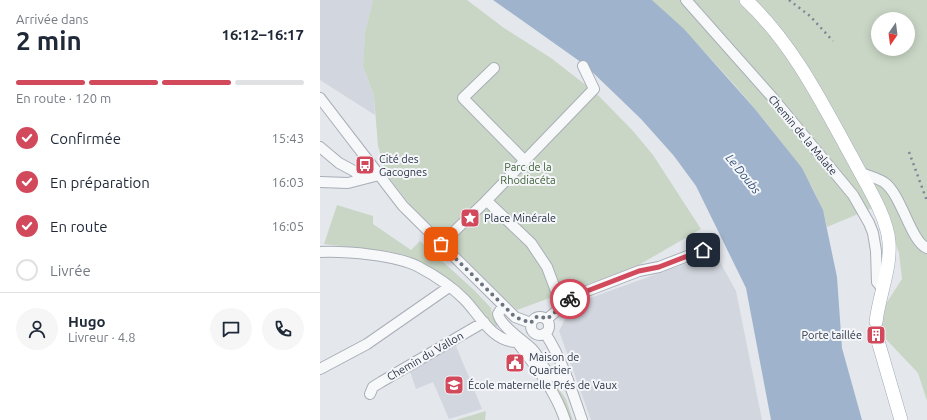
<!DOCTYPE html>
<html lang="fr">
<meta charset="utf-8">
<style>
body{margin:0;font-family:Ubuntu,sans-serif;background:#f6f6f7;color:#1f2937;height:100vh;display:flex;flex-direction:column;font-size:15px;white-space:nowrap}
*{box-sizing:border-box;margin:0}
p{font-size:13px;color:#747a83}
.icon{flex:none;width:22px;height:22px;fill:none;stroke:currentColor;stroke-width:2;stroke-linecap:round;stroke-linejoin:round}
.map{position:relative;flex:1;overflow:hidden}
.panel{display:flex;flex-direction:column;background:#fff;width:320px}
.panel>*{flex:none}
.needle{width:26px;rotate:194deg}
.buttons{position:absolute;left:551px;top:12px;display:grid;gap:8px}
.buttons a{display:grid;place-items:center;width:44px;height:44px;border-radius:50%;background:#fff;box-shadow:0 2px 10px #0003;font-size:20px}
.pin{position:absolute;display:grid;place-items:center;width:34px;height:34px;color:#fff;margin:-17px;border-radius:8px;box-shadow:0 2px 6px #0006}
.courier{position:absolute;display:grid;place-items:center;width:40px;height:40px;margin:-20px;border:3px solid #d1495b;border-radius:50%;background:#fff;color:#222;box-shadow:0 1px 5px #0007}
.head em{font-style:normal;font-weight:700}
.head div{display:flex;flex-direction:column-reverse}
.head{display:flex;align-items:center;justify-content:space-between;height:68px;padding:0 16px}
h1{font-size:26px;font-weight:700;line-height:30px}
.bar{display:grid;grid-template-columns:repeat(4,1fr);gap:6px 4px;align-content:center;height:48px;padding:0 16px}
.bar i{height:5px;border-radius:3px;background:#e0e1e3}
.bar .selected{background:#d1495b}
.bar p{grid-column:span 4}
.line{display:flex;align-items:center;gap:10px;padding:0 16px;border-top:1px solid #e0e1e3}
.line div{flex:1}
.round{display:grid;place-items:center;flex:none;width:42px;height:42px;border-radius:21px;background:#f6f6f7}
ol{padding:0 16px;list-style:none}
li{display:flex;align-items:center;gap:12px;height:44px}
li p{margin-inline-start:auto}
li .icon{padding:4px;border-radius:50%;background:#d1495b;color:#fff;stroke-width:4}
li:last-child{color:#747a83}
li i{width:22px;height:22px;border:2px solid #e0e1e3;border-radius:50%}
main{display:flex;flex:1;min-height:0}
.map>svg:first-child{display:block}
</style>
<main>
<section class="panel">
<div class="head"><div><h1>2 min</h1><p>Arrivée dans</p></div><em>16:12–16:17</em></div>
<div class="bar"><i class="selected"></i><i class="selected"></i><i class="selected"></i><i></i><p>En route · 120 m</p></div>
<ol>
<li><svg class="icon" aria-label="check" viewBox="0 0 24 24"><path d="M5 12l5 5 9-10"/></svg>Confirmée<p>15:43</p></li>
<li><svg class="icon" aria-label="check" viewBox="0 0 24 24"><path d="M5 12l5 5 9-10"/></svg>En préparation<p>16:03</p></li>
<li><svg class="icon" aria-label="check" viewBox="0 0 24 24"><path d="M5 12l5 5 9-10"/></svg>En route<p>16:05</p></li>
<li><i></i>Livrée</li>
</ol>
<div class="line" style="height:72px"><a class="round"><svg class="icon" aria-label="person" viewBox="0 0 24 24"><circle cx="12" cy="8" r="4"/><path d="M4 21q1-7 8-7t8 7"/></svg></a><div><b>Hugo</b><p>Livreur · 4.8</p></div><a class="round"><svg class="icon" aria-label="chat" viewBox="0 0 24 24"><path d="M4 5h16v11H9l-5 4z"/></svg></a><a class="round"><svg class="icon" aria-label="phone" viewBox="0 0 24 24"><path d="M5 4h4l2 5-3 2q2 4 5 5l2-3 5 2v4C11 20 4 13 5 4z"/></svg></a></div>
</section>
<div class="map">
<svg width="607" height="420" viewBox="0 0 607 420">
<rect width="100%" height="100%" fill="#e4e7ec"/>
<path fill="#d2d6de" d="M0 0H53L45 33 43 66 54 96 55 115 0 80Z
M395 253 416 291 442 420H271L239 331 245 319 259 302Z
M136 346 162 409 129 419 113 382 96 389 89 369Z"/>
<path fill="#c9d6c5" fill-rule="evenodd" d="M53 0H147L184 28 231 58 276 93 313 131 333 155 381 229 317 266 197 310 91 206 67 175 58 146 54 96 43 66 45 33Z
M332 0H607V401L598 373 562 335 559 329 562 310 582 279 579 253 562 204 507 227C498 187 473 157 448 125 413 81 374 39 332 0ZM558 19H588V49H558Z
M17 205 53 216V224L91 250 100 241 154 290 171 308 172 316 178 325 175 328 152 299 109 266 71 252 4 244Z
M232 379 246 399 253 420H250Z
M166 411 165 420H136Z"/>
<path fill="#9fb4cc" d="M173 0H332L364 29 435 109 482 168 503 210 517 277 522 348 542 420H451L426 288 376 186 354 156 321 119 265 65Z"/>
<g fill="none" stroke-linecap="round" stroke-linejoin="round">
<path stroke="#bfc3cb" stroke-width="13" stroke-dasharray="13 6" stroke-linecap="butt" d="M556 322 558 341"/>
<g stroke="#a9aeb7" stroke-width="12">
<path id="minor" d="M366 0 452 97 533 195 549 223 553 233 556 251 557 282 563 289
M174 68 143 98 205 161
M0 98 83 206 195 317 211 323
M0 147 19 163 34 171 43 179
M540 172C547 176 559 178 565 183 582 196 591 242 607 248
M0 182 28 183 59 175
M167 201 211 243 227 267 242 307
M121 244 165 202 274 89 263 66
M0 252C26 251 76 255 99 267 114 275 132 287 144 299 159 314 172 342 197 342
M183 306 178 314C180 326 204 341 212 349 219 356 222 368 230 374 235 378 242 379 248 380
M211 326a9 9 0 1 1 18 0a9 9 0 1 1-18 0Z
M227 319 254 296 319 271 339 267 383 250
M225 333C242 359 252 391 262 420
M197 342C216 367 235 390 245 420
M0 369 47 344 129 287
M50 394 53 387 61 382 164 322"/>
</g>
<g stroke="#a3abb8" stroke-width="14">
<path id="major" d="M426 0C474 45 503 105 534 161 546 184 567 216 569 242 571 269 559 295 556 322
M558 341 581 420"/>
</g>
<use href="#minor" stroke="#f7f8fa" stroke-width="10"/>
<use href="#major" stroke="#fff" stroke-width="13"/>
<path stroke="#7d8696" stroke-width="2.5" stroke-dasharray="2 4" stroke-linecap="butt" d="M469 0 490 16 513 41
M589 152 607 201"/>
</g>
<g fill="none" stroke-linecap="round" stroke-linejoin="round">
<path stroke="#6c737f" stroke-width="4" stroke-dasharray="0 7.2" d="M121 244 195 317 211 323 214 318 219 316 227 319 250 299"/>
<path stroke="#d1495b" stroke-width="5" d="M250 299 254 296 319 271 339 267 383 250"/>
</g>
<defs>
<g id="bus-square" transform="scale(1)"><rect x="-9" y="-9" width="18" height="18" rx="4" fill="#d1495b" stroke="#f4f6f9"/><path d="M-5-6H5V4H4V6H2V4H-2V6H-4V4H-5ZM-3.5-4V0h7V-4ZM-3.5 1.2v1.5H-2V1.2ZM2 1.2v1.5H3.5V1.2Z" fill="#fff"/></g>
<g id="sight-square" transform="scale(1)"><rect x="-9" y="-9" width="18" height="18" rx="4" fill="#d1495b" stroke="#f4f6f9"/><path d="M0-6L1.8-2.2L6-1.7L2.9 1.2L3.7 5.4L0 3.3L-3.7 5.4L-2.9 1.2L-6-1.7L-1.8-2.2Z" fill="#fff"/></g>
<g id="building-square" transform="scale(1)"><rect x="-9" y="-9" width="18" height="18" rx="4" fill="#d1495b" stroke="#f4f6f9"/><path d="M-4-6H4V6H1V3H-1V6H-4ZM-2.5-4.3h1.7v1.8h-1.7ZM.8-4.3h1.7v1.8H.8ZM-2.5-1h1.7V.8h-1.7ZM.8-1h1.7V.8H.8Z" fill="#fff"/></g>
<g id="civic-square" transform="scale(1)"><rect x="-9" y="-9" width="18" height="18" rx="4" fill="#d1495b" stroke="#f4f6f9"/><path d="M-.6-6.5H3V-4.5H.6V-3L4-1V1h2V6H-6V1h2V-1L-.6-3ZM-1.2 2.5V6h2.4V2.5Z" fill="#fff"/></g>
<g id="school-square" transform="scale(1)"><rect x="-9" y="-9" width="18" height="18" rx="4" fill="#d1495b" stroke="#f4f6f9"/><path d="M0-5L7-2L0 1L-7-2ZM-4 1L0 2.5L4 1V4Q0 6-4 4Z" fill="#fff"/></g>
</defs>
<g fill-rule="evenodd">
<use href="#bus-square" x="45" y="165"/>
<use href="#sight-square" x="150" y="218"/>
<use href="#building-square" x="556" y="335"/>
<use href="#civic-square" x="195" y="363"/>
<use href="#school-square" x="134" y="385"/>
</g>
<g text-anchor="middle" stroke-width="4" stroke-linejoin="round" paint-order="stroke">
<g font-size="11" fill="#2b3445" stroke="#f4f6f9">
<text transform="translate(483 135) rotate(50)" y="4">Chemin de la Malate</text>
<text transform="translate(105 356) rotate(-30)" y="4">Chemin du Vallon</text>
</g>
<g font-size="11" fill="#2b3445" stroke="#f4f6f9" text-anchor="start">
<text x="59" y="163">Cité des<tspan x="59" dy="13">Gacognes</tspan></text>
<text x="164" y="222">Place Minérale</text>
<text x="542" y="339" text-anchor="end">Porte taillée</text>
<text x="209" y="361">Maison de<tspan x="209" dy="13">Quartier</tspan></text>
<text x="148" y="389">École maternelle Prés de Vaux</text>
</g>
<g font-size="11" fill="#3f6138" stroke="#f4f6f9">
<text x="208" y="171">Parc de la<tspan x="208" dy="13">Rhodiacéta</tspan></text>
</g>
<g font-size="12" font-style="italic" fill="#34527a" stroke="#f4f6f9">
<text transform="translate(423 174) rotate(51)" y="4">Le Doubs</text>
</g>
</g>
</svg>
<div class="buttons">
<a><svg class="needle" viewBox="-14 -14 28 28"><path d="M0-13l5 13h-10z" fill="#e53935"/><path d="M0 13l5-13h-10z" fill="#747a83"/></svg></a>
</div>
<div class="pin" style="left:121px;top:244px;background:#ea580c"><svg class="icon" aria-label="bag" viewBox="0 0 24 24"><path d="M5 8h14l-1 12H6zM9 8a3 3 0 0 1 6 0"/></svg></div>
<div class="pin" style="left:383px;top:250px;background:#1f2937"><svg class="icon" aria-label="home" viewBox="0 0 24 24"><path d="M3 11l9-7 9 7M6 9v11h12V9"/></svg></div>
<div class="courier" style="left:250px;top:299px"><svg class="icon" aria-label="bike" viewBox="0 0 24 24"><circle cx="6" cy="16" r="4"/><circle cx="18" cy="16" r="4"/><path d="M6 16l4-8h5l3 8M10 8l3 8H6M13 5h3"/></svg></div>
</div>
</main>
